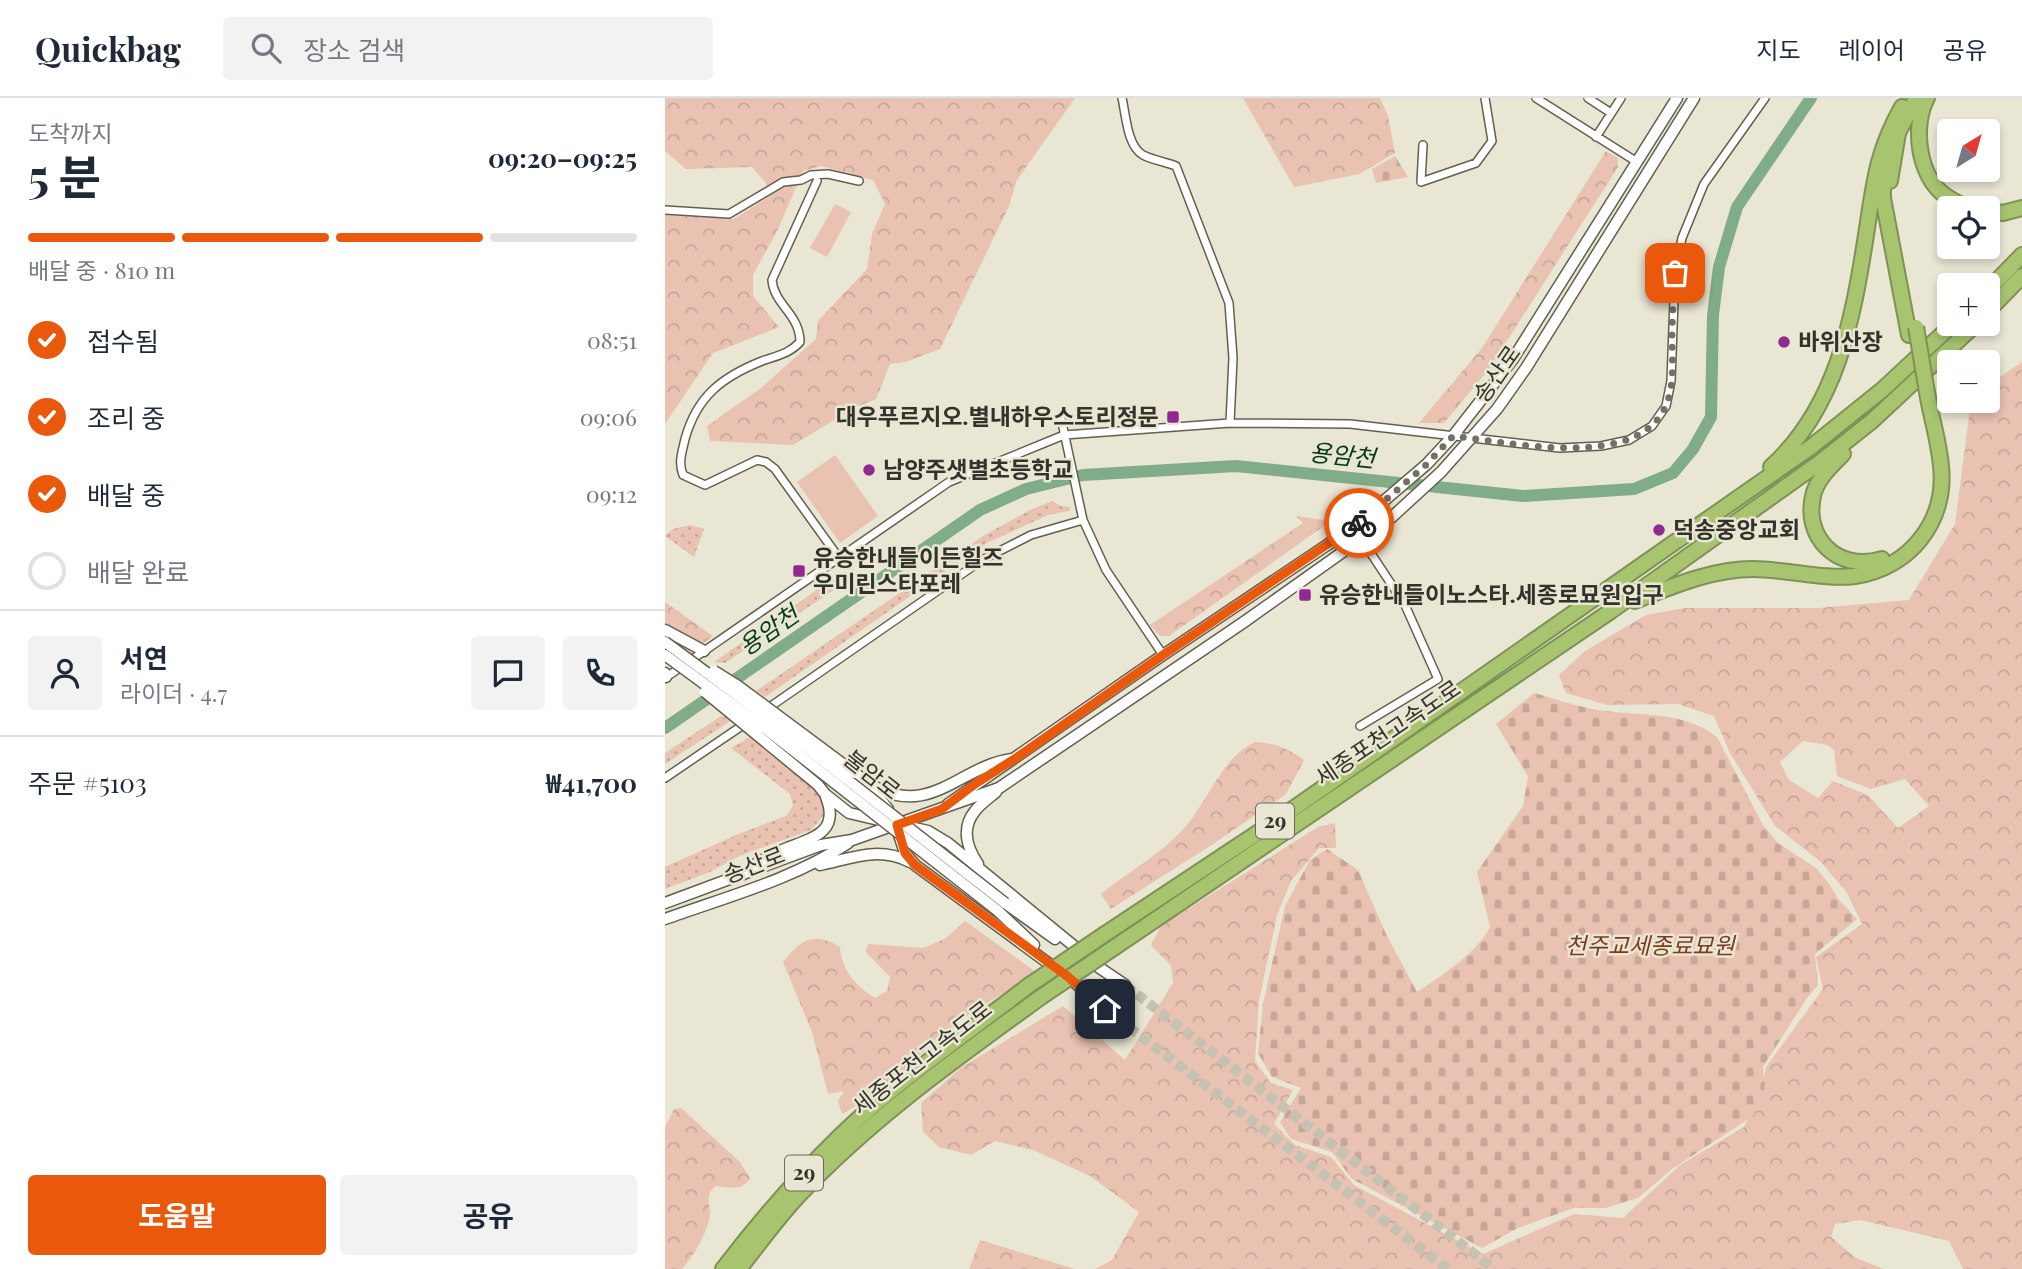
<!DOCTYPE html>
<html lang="ko">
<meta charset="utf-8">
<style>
body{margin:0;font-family:"Playfair Display","Noto Sans KR",serif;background:#f2f2f3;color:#1f2937;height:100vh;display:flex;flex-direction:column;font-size:26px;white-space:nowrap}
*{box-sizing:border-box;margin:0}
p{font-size:23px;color:#747a83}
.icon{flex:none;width:38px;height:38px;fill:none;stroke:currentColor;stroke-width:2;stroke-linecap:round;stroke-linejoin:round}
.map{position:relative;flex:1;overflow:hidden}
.panel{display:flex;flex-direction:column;background:#fff;width:665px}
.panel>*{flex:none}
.needle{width:46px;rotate:37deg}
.controls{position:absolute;left:1272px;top:21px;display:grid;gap:14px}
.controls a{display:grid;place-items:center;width:63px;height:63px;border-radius:7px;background:#fff;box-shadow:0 4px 10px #0003;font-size:35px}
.pin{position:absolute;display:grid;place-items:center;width:60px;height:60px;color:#fff;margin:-30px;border-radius:14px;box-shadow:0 4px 10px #0006}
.courier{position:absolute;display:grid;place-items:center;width:70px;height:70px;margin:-35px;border:5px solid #ea580c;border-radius:50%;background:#fff;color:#222;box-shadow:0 2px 9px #0007}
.head em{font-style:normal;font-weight:700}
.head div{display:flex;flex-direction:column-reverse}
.head{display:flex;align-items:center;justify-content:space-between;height:119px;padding:0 28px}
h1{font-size:46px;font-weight:700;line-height:52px}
.bar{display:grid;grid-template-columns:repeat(4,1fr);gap:10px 7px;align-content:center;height:84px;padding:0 28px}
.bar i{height:9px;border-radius:5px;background:#e0e1e3}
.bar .active{background:#ea580c}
.bar p{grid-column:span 4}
.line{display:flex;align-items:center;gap:18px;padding:0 28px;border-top:2px solid #e0e1e3}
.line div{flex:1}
.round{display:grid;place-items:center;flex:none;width:74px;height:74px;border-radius:7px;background:#f2f2f3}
ol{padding:0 28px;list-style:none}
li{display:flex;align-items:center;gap:21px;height:77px}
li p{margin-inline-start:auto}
li .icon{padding:7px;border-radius:50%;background:#ea580c;color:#fff;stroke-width:4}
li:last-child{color:#747a83}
li i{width:38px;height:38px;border:4px solid #e0e1e3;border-radius:50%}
.button{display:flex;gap:14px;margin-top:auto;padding:14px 28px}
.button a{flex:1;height:80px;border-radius:7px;background:#ea580c;color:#fff;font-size:28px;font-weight:700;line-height:80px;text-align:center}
.button a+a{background:#f2f2f3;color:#1f2937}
header{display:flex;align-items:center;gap:42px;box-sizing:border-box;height:98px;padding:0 35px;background:#fff;border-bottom:2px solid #e0e1e3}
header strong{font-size:33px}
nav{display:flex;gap:38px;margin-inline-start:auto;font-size:24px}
.search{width:490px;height:63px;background:#f2f2f3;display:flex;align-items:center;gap:18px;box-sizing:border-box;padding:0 24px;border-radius:7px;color:#747a83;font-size:26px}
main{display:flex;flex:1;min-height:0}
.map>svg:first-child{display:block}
</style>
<header>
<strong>Quickbag</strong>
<div class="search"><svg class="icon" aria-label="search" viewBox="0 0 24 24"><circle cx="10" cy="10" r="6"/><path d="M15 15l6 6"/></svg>장소 검색</div>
<nav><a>지도</a><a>레이어</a><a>공유</a></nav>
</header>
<main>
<section class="panel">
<div class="head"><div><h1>5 분</h1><p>도착까지</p></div><em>09:20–09:25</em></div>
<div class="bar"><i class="active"></i><i class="active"></i><i class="active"></i><i></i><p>배달 중 · 810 m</p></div>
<ol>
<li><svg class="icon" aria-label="check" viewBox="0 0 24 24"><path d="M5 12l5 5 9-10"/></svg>접수됨<p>08:51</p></li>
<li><svg class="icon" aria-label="check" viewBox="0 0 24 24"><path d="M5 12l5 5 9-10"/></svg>조리 중<p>09:06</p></li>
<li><svg class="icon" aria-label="check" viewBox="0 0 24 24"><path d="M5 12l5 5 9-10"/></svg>배달 중<p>09:12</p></li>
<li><i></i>배달 완료</li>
</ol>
<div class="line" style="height:126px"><a class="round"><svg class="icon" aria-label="person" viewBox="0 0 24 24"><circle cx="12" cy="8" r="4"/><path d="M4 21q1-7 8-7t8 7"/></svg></a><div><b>서연</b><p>라이더 · 4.7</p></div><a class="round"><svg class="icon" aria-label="chat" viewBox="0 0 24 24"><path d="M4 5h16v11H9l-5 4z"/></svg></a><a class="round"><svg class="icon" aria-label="phone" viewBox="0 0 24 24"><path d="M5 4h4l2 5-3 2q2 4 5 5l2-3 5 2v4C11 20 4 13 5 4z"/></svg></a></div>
<div class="line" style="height:91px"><div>주문 #5103</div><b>₩41,700</b></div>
<div class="button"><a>도움말</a><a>공유</a></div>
</section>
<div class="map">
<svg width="1357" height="1171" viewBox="0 0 1357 1171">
<defs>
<pattern id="grass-dots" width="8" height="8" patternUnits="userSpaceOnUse" patternTransform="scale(1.75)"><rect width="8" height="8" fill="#e9c2b2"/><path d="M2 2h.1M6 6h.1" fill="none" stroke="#c8a799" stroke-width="1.8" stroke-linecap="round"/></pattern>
<pattern id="forest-crowns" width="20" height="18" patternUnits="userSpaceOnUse" patternTransform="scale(1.75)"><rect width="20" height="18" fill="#e9c2b2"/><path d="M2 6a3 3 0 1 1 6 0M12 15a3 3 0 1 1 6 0" fill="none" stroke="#c8a799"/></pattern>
<pattern id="cemetery-stones" width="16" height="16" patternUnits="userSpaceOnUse" patternTransform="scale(1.75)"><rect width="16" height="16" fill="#e9c2b2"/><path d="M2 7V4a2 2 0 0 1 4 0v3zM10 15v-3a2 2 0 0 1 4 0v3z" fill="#c8a799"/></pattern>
</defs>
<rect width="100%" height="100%" fill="#eae6d4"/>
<path fill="url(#grass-dots)" d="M387 403 396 408 406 409 404 413 383 417 322 445 100 599 91 593 318 438 365 412Z
M25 427 39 431 29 459 0 438 8 431Z
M173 477 179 485 60 565 49 564Z
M56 618 67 622 0 666V655Z
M85 639 155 695 161 715 146 732 74 758 45 774 0 791V769L71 737 121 718 128 708 125 696 66 650Z"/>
<path fill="url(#forest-crowns)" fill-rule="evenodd" d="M0 0H410L352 82 344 108 275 251 240 264 225 266 211 301 191 309 128 347 45 343 42 328 96 290 151 241 153 223 202 171 207 136 220 106 208 82 156 68 138 73 113 131 88 177V198L114 229 48 255 0 326V117L69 121 105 98 101 85 87 69 21 71 0 53Z
M578 0H715L723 18 730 55 694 76 629 89Z
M941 53 953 60V69L824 271 779 325H754L817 250Z
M1357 264V1171H1298L1284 1143 1195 1122 1170 1126 1166 1139 1191 1160 1219 1171H430L447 1162 474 1114 425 1078 368 1052 330 1043 306 1057 274 1049 258 1034 256 1005 297 969 398 908 460 962 508 885 506 868 486 847 496 828 653 729 670 725 671 750H654L626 783 612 817 594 903 590 963 606 985 628 992 609 1026 630 1047 666 1059 689 1087 818 1156 909 1116 958 1120 1015 1067 1079 1029 1095 998 1101 969 1158 891 1151 859 1197 826 1182 795 1156 764 1110 728 1065 655 1049 618 1013 606 942 607 901 595 894 577 920 553 981 517 1020 510H1153L1244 502 1290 426 1306 303H1323V287ZM1138 643 1162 647 1169 652 1172 678 1206 691 1240 681 1264 708 1233 730 1203 697 1168 683 1153 700 1124 682 1115 664Z
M631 418 666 423 504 538H495L485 527 638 425Z
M0 504 48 538 40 544 33 546 0 528Z
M590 644C610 645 622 650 639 662L621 696 548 746 446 811 436 796C464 773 497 756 521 728 544 701 557 659 590 644Z
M300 823 371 874 299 920 201 1002 177 1016 173 1003 179 993 163 996 147 934 118 864C136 842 148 833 175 849 177 873 191 888 210 900L222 893 225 879 201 854 203 846 259 850 281 840Z
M16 1010 75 1064 85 1080C77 1094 65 1089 51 1088 37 1098 48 1108 44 1122 39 1141 29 1157 17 1171H0V1029L9 1011Z
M315 1142 410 1171H304Z"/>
<path fill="url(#cemetery-stones)" d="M730 58 743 79 711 85 707 71Z
M869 595C888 600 907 607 927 611 969 619 1017 611 1052 639L1098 727 1113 745 1151 770 1165 787 1173 801 1192 821 1150 856 1153 887 1142 900 1098 969 1100 998 1088 1018 1007 1071 973 1100 940 1110H909L853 1130 817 1150 687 1081 667 1054 626 1041 615 1024 636 990 607 979 593 955 598 906 620 808 645 762 662 751 693 772 721 836 752 894C774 880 814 853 825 829L812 774 858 708 863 678 831 626Z"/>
<path fill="#e9c2b2" d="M170 106 186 114 162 159 145 150Z
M170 357 213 418 175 445 132 384Z"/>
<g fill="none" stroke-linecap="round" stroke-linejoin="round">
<path stroke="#80ac88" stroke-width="12" d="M0 630 315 412 361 391 418 377 571 368 858 398 969 391 1008 375 1028 351 1046 319 1048 217 1054 169 1072 109 1146 0"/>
<path stroke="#c5c2b2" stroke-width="10" stroke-dasharray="10 5" stroke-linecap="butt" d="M460 887 829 1171
M440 911 783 1171"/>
<g stroke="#635f4f" stroke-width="10">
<path id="minor" d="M457 0C461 17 462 48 478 57 488 62 500 64 511 68L564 205 568 260 565 325
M871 0 972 64
M923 0 946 15
M931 39 956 0
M758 47 756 84 811 65 827 43 820 0
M152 83 107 182C109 207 135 216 135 244 124 256 111 258 97 263 57 279 32 298 20 341 17 355 13 364 18 377L40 387 92 362 101 364 110 371 174 460
M0 112 64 116 118 84 136 82 146 77 163 76 194 83
M396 320 418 422
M686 431 707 457 740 507 773 581 695 628
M0 580 284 384 399 337 565 325 685 326 895 350 936 348 964 342 987 328 1001 308 1006 283 1010 175 1017 140 1039 86 1100 0
M99 613 317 462 366 437 418 422 441 472 498 557
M0 680 81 625"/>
</g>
<g stroke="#635f4f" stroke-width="13">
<path id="tertiary" d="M0 532 39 553
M0 575 1 579
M190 675 201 684 223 711
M208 688C266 720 295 668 347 661
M160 696 184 715 218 723
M283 706 498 557 686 431 762 366 788 338 848 261 1012 0
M240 728 263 733 283 745 431 866
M232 731 240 755 250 767 402 879
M92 765C102 760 111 754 122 750 148 740 175 734 161 699
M313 766C302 750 296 730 310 713 315 706 324 700 331 694
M155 767C188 760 213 748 245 764
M0 805 156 747 187 742 334 690 579 524 727 419 776 374 832 311 861 270 1029 0
M340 805 390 841
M333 813 369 847
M0 821C61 799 129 781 183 745
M426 864 460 887
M400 876 440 911"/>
</g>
<g stroke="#7f9157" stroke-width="18">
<path id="motorway" d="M1262 0C1247 28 1253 79 1281 98 1288 103 1298 108 1306 110
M1218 70V100L1244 237
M1225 83 1233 35 1251 0
M1323 113 1338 115 1357 110
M1323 192 1357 157
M1323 213 1357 178
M1178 356C1167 367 1154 379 1149 394 1136 439 1173 475 1217 461
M1106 369C1172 309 1188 221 1201 137 1209 86 1211 55 1237 9
M970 503C1008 488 1047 471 1088 471 1120 471 1160 482 1190 478 1245 470 1282 423 1276 368 1274 345 1267 322 1263 300
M440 836 615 720 1146 349 1217 292 1288 226
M450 849 946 513 1154 365 1207 323 1311 226
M58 1171C94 1124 132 1080 175 1038 232 983 300 937 363 888
M74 1171C94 1146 113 1119 135 1096 207 1020 292 960 376 899"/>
</g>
<use href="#minor" stroke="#fff" stroke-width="7"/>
<use href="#tertiary" stroke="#fff" stroke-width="10"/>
<use href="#motorway" stroke="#a8c46f" stroke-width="14"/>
<g stroke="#635f4f" stroke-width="13" stroke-linecap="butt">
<path id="tertiary-bridge" d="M0 544 107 623 340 805
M0 557 101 631 333 813
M49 573 73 588 190 675
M40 594 153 687 160 696"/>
</g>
<g stroke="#7f9157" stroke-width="18" stroke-linecap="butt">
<path id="motorway-bridge" d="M1251 229 1263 300
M363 888 440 836
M376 899 450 849"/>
</g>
<use href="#tertiary-bridge" stroke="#fff" stroke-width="10"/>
<use href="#motorway-bridge" stroke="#a8c46f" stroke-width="14"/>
</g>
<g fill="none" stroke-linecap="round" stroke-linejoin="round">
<path stroke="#737166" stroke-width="7" stroke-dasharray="0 12.6" d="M694 425 762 366 788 338C843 344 974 374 1001 307 1010 287 1007 260 1007 239 1007 217 1009 196 1010 175"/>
<path stroke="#ea580c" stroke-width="9" d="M440 911 402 878 250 767 240 755 232 727 277 711 310 686 351 660 498 557 694 425"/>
</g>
<g fill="#8e2a92" stroke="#eae6d4" stroke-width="2.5">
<circle cx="1119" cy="244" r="7"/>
<rect x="501" y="312" width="14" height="14" rx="3.5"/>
<circle cx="204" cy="372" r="7"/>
<circle cx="994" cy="432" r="7"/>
<rect x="127" y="466" width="14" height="14" rx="3.5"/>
<rect x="633" y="490" width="14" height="14" rx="3.5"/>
</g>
<g text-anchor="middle" stroke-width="5" stroke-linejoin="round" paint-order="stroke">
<g fill="#eae6d4" stroke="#6a685e" stroke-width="2">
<rect x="591" y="705.5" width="38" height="35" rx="5"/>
<rect x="120" y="1057.5" width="38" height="35" rx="5"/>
</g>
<g font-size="21" font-weight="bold" fill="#33322b">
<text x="610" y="730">29</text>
<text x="139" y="1082">29</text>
</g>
<g font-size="23" font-weight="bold" fill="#33322b" stroke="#eae6d4" text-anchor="start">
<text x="1133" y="252">바위산장</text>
<text x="494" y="327" text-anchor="end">대우푸르지오.별내하우스토리정문</text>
<text x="218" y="380">남양주샛별초등학교</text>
<text x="1008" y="440">덕송중앙교회</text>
<text x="148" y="468">유승한내들이든힐즈<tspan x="148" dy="26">우미린스타포레</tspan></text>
<text x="654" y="505">유승한내들이노스타.세종로묘원입구</text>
</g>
<g font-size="23" fill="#33322b" stroke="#eae6d4">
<text transform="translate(832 276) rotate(-55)" y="8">송산로</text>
<text transform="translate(723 635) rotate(-34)" y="8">세종포천고속도로</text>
<text transform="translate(207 677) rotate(38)" y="8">불암로</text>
<text transform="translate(89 767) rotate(-21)" y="8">송산로</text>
<text transform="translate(257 960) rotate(-38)" y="8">세종포천고속도로</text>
</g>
<g font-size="23" font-style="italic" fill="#7c3c1c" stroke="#eae6d4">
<text x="985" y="856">천주교세종료묘원</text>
</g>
<g font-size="24" font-style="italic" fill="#043a18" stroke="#eae6d4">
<text transform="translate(677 358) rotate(6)" y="8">용암천</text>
<text transform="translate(104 533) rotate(-35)" y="8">용암천</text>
</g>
</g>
</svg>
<div class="controls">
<a><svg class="needle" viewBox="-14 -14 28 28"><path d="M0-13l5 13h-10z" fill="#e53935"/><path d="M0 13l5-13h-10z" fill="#747a83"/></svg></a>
<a><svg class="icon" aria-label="locate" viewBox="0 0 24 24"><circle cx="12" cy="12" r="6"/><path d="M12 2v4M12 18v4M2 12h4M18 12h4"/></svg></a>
<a>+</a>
<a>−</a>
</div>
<div class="pin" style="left:1010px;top:175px;background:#ea580c"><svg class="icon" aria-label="bag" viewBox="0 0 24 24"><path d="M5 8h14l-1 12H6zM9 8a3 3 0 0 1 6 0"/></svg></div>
<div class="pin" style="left:440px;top:911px;background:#1f2937"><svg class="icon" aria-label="home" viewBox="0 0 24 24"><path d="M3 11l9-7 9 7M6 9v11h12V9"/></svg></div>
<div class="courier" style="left:694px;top:425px"><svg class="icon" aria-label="bike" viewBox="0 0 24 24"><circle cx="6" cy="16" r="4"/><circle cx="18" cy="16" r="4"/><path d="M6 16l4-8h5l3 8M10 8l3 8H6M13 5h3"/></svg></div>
</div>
</main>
